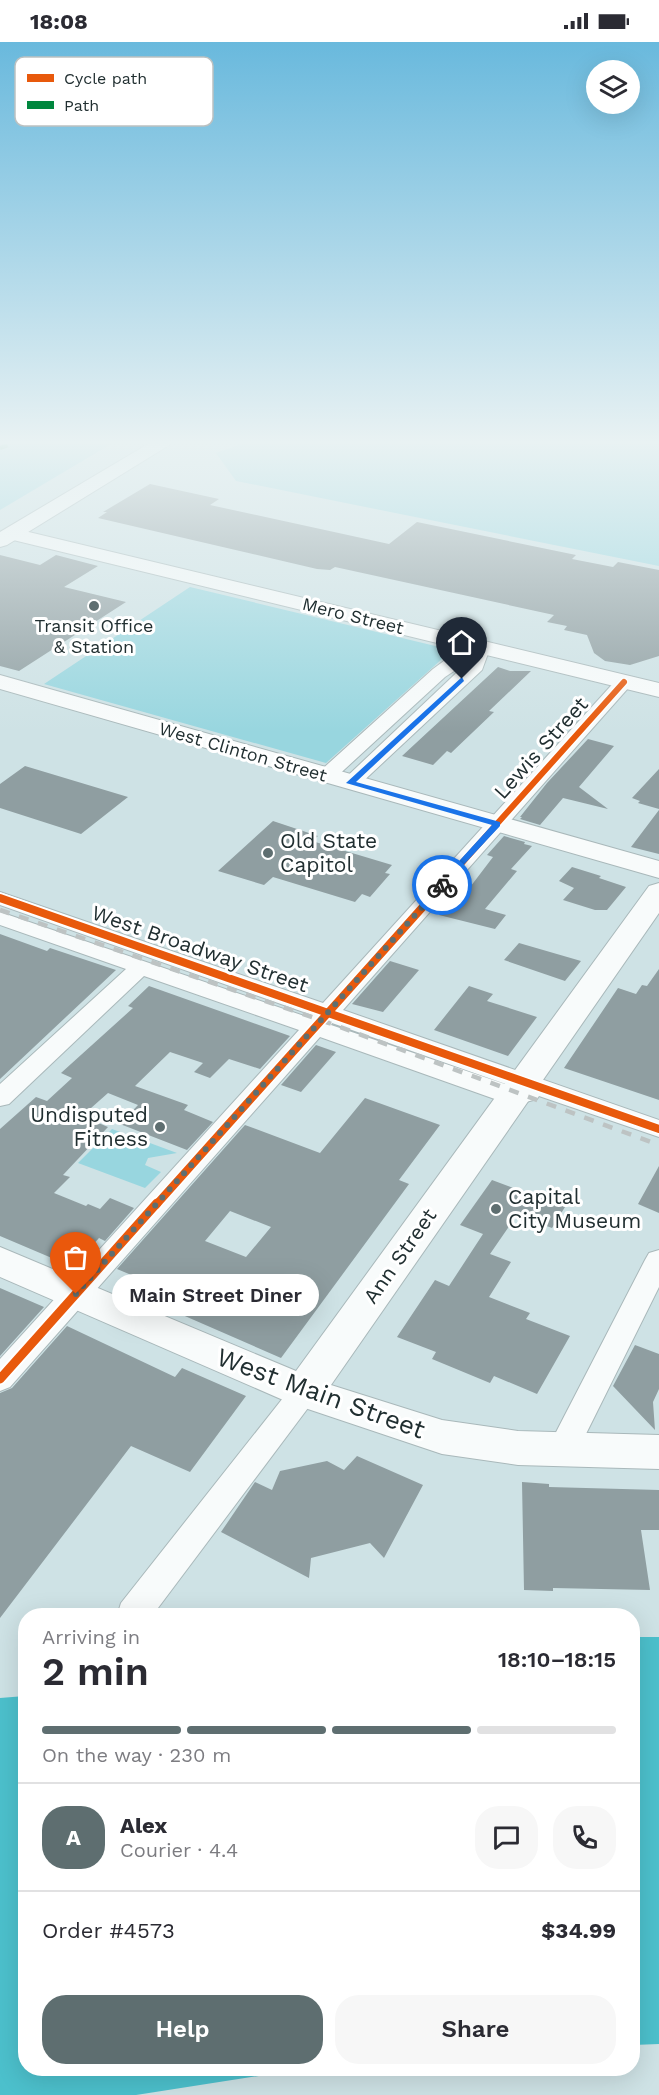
<!DOCTYPE html>
<meta charset="utf-8">
<style>
body{margin:0;font-family:"Work Sans",sans-serif;background:#f7f7f7;color:#2b2b33;height:100vh;display:flex;flex-direction:column;font-size:22px;white-space:nowrap}
*{box-sizing:border-box;margin:0}
p{font-size:20px;color:#7c7c81}
.icon{flex:none;width:33px;height:33px;fill:none;stroke:currentColor;stroke-width:2;stroke-linecap:round;stroke-linejoin:round}
.map{position:relative;flex:1;overflow:hidden}
.details{position:absolute;left:18px;top:1566px;width:622px;height:468px;display:flex;flex-direction:column;background:#fff;border-radius:24px;box-shadow:0 6px 24px #0002}
.details>*{flex:none}
.fabs{position:absolute;left:586px;top:18px;display:grid;gap:12px}
.fabs a{display:grid;place-items:center;width:54px;height:54px;border-radius:50%;background:#fff;box-shadow:0 6px 24px #0002;font-size:30px}
.pin{position:absolute;display:grid;place-items:center;width:51px;height:51px;color:#fff;margin:-62px -26px;border-radius:50% 50% 50% 0;rotate:-45deg;box-shadow:0 0 6px #0007}
.pin .icon{rotate:45deg}
.courier{position:absolute;display:grid;place-items:center;width:60px;height:60px;margin:-30px;border:4px solid #1a73e8;border-radius:50%;background:#fff;color:#222;box-shadow:0 2px 8px #0007}
.bubble{position:absolute;height:42px;border-radius:21px;background:#fff;box-shadow:0 6px 24px #0002;font-size:20px;font-weight:600;line-height:42px;text-align:center}
.head em{font-style:normal;font-weight:600}
.head div{display:flex;flex-direction:column-reverse}
.head{display:flex;align-items:center;justify-content:space-between;height:102px;padding:0 24px}
h1{font-size:39px;font-weight:600;line-height:45px}
.bar{display:grid;grid-template-columns:repeat(4,1fr);gap:9px 6px;align-content:center;height:72px;padding:0 24px}
.bar i{height:8px;border-radius:4px;background:#e1e1e2}
.bar .selected{background:#5e6e70}
.bar p{grid-column:span 4}
.line{display:flex;align-items:center;gap:15px;padding:0 24px;border-top:2px solid #e1e1e2}
.line div{flex:1}
.round{display:grid;place-items:center;flex:none;width:63px;height:63px;border-radius:24px;background:#f7f7f7}
.primary-button{display:flex;gap:12px;margin-top:auto;padding:12px 24px}
.primary-button a{flex:1;height:69px;border-radius:24px;background:#5e6e70;color:#fff;font-size:24px;font-weight:600;line-height:69px;text-align:center}
.primary-button a+a{background:#f7f7f7;color:#2b2b33}
.status{display:flex;justify-content:space-between;align-items:center;height:42px;padding:0 30px;background:#fff;direction:ltr}
.status svg{height:16px;fill:currentColor}
.map>svg:first-child{display:block}
</style>
<div class="status"><b>18:08</b><svg viewBox="0 0 49 12"><path d="M0 12V9h3v3zM5 12V6h3v6zM10 12V3h3v9zM15 12V0h3v12zM26 1h20v11H26zM47 4h2v5h-2z"/></svg></div>
<div class="map">
<svg width="659" height="2053" viewBox="0 0 659 2053">
<rect width="100%" height="100%" fill="#cee2e5"/>
<path fill="#98d6df" d="M0 402H111L0 468Z
M241 402H659V524L236 439 216 411Z
M190 545 452 608 326 721 44 642Z
M112 1087 177 1111 148 1116 145 1123 161 1130 145 1146 78 1121Z"/>
<path fill="#4cc0cc" d="M633 1595H659V2002L633 2003Z
M25 1654 26 2026 303 2027 136 2053H0V1656Z"/>
<path fill="#8f9ea1" fill-rule="evenodd" d="M150 442 219 457 210 463 389 502 417 480 576 513 572 517 613 525 618 520 659 528V614L630 623 605 619 594 611 587 593 564 588 567 584 547 580 554 573 335 525 330 528 317 527 98 476 107 470H103Z
M0 513 40 523 56 513 98 524 64 545 126 560 19 629 0 624Z
M498 625 510 629H531L489 669 494 670 451 711 447 709 433 723 402 714Z
M588 697 614 704 579 745 608 767 563 756 540 783 520 777 522 775H520L547 741Z
M25 724 128 755 81 792 0 766V742Z
M659 727V767L638 761 640 759 632 756Z
M659 768V812L631 805Z
M273 779 318 794 312 799 392 823 385 831 390 832 370 855 362 852 355 860 273 835 264 843 218 829Z
M504 794 525 800 524 802 532 804 511 827 517 829 485 867 506 873 495 887 439 873 454 855 461 857 493 815 487 813Z
M572 825 601 834 599 836 626 845 607 868H595L563 858 574 846 559 839Z
M0 892 47 909 50 906 116 928 0 1037Z
M519 901 581 919 565 939 504 918Z
M390 919 419 928 383 970 352 962Z
M659 927V1058L564 1026 618 946 636 952 642 943 647 944Z
M149 944 290 994 260 1027 229 1017 210 1036 194 1030 203 1021 170 1010 135 1044 188 1063 184 1068 213 1080 187 1108 120 1082 138 1063 108 1051 82 1074 108 1085 63 1133 70 1135 54 1151 86 1164 88 1162 100 1167 110 1156 134 1166 105 1199 99 1196 73 1225 0 1194V1087L36 1055 47 1059 72 1036 61 1031 133 966 128 964Z
M469 944 493 952 487 959 537 975 508 1014 434 988Z
M316 1003 336 1010 301 1050 281 1043Z
M365 1056 440 1083 399 1138 409 1142 281 1316 155 1261 167 1248 117 1227 245 1083 320 1111ZM230 1169 271 1185 246 1215 205 1199Z
M659 1124V1171L638 1162Z
M492 1138 565 1165 552 1186 517 1173 490 1212 511 1220 489 1255 530 1271 526 1277 570 1294 537 1352 494 1334 490 1341 432 1317 436 1310 397 1295 435 1238 449 1244 483 1192 460 1183Z
M0 1246 44 1265 0 1314Z
M67 1284 175 1335 182 1326 246 1354 190 1430 131 1404 0 1576V1351L12 1346Z
M635 1303 659 1312V1347L653 1360 655 1388 613 1344Z
M357 1414 423 1443 384 1516 370 1501 311 1516 309 1536 221 1490 255 1440 272 1448 280 1429 327 1419 344 1428Z
M522 1440 549 1442V1445L659 1448V1488H641L650 1548 553 1546V1549L524 1548Z"/>
<g fill="none" stroke-linecap="round" stroke-linejoin="round">
<g stroke="#a9b8ba" stroke-width="2">
<path id="minor" d="M482 601 490 606 482 628 357 745H343L340 741 469 619 445 635 333 738H319L317 734 319 730 433 627 448 616Z
M624 635 630 636 633 640 630 644 343 968 659 1078V1095L539 1054 537 1057 515 1063 506 1061 320 995 10 1345 0 1349V1317L299 988 144 934 9 1062 0 1064V1042L126 927 0 883V870L310 976 312 973 0 863V850L323 961 618 636ZM332 981 517 1046 331 983Z
M659 1208V1245L574 1416 563 1420 552 1416 548 1407 552 1398 645 1218 649 1211Z
M304 1338 314 1342 319 1350 314 1358 152 1574H117L121 1561 294 1342Z"/>
</g>
<g stroke="#a9b8ba" stroke-width="2">
<path id="secondary" d="M12 486 659 641V655L5 496 2 492 5 488Z
M0 633 659 819V836L0 647Z
M659 841V871L331 1343 442 1378 518 1389 659 1393V1427L518 1423 442 1412 290 1361 0 1235V1205L296 1329 649 844Z"/>
</g>
<g stroke="#a9b8ba" stroke-width="2">
<path id="trunk" d="M148 402H171L7 503 0 505V490Z"/>
</g>
<use href="#minor" fill="#f8fbfb" fill-rule="evenodd"/>
<use href="#secondary" fill="#f8fbfb" fill-rule="evenodd"/>
<use href="#trunk" fill="#f8fbfb" fill-rule="evenodd"/>
<path stroke="#bdc3c3" stroke-width="4.5" stroke-dasharray="10 10" stroke-linecap="butt" d="M0 868 329 981 659 1103"/>
<path stroke="#00873e" stroke-width="4" stroke-dasharray="8 4" stroke-linecap="butt" d="M0 406 11 402"/>
<g stroke="#fff" stroke-width="9">
<path id="cycleway-far2" d="M436 850 624 640"/>
</g>
<g stroke="#fff" stroke-width="11">
<path id="cycleway-far1" d="M0 856 659 1087
M156 1163 438 848"/>
</g>
<g stroke="#fff" stroke-width="13">
<path id="cycleway" d="M0 1337 157 1161"/>
</g>
<use href="#cycleway-far2" stroke="#e8590c" stroke-width="6"/>
<use href="#cycleway-far1" stroke="#e8590c" stroke-width="8"/>
<use href="#cycleway" stroke="#e8590c" stroke-width="9"/>
</g>
<linearGradient id="sky" x2="0" y2="1"><stop stop-color="#69b9dd"/><stop offset="0.58" stop-color="#e9f2f3"/><stop offset="1" stop-color="#e9f2f3" stop-opacity="0"/></linearGradient>
<rect width="659" height="690" fill="url(#sky)"/>
<path fill="#1a73e8" d="M462 635 464 639 356 740 500 780V784L442 846 438 843 439 841 492 783 346 741Z"/>
<g fill="none" stroke-linecap="round" stroke-linejoin="round">
<path stroke="#5e6e70" stroke-width="6" stroke-dasharray="0 10.8" d="M76 1252 442 843"/>
</g>
<g fill="#5e6e70" stroke="#fff" stroke-width="2">
<circle cx="94" cy="564" r="6"/>
<circle cx="268" cy="811" r="6"/>
<circle cx="160" cy="1085" r="6"/>
<circle cx="496" cy="1167" r="6"/>
</g>
<g text-anchor="middle" stroke-width="6" stroke-linejoin="round" paint-order="stroke">
<g font-size="18" fill="#212f31" stroke="#fff">
<text transform="translate(353 574) rotate(14)" y="6">Mero Street</text>
<text transform="translate(243 710) rotate(16)" y="6">West Clinton Street</text>
</g>
<g font-size="18" fill="#212f31" stroke="#fff">
<text x="94" y="590">Transit Office<tspan x="94" dy="21">&amp; Station</tspan></text>
</g>
<g font-size="21" fill="#212f31" stroke="#fff">
<text transform="translate(541 706) rotate(-48)" y="7">Lewis Street</text>
<text transform="translate(200 907) rotate(19)" y="7">West Broadway Street</text>
<text transform="translate(400 1214) rotate(-55)" y="7">Ann Street</text>
</g>
<g font-size="21" fill="#212f31" stroke="#fff" text-anchor="start">
<text x="280" y="806">Old State<tspan x="280" dy="24">Capitol</tspan></text>
<text x="148" y="1080" text-anchor="end">Undisputed<tspan x="148" dy="24">Fitness</tspan></text>
<text x="508" y="1162">Capital<tspan x="508" dy="24">City Museum</tspan></text>
</g>
<g font-size="26" fill="#212f31" stroke="#fff">
<text transform="translate(321 1351) rotate(20)" y="9">West Main Street</text>
</g>
</g>
<rect x="15" y="15" width="198" height="69" rx="9" fill="#fff" stroke="#bcc1c1" stroke-width="1.5"/>
<rect x="27" y="32" width="27" height="8" fill="#e8590c"/>
<rect x="27" y="59" width="27" height="8" fill="#00873e"/>
<g font-size="16" fill="#212f31">
<text x="64" y="42">Cycle path</text>
<text x="64" y="69">Path</text>
</g>
</svg>
<div class="fabs">
<a><svg class="icon" aria-label="layers" viewBox="0 0 24 24"><path d="M12 4l9 5-9 5-9-5zM3 14l9 5 9-5"/></svg></a>
</div>
<div class="pin" style="left:76px;top:1252px;background:#ea580c"><svg class="icon" aria-label="bag" viewBox="0 0 24 24"><path d="M5 8h14l-1 12H6zM9 8a3 3 0 0 1 6 0"/></svg></div>
<div class="pin" style="left:462px;top:637px;background:#1f2937"><svg class="icon" aria-label="home" viewBox="0 0 24 24"><path d="M3 11l9-7 9 7M6 9v11h12V9"/></svg></div>
<div class="courier" style="left:442px;top:843px"><svg class="icon" aria-label="bike" viewBox="0 0 24 24"><circle cx="6" cy="16" r="4"/><circle cx="18" cy="16" r="4"/><path d="M6 16l4-8h5l3 8M10 8l3 8H6M13 5h3"/></svg></div>
<div class="bubble" style="left:112px;top:1232px;width:207px">Main Street Diner</div>
<section class="details">
<div class="head"><div><h1>2 min</h1><p>Arriving in</p></div><em>18:10–18:15</em></div>
<div class="bar"><i class="selected"></i><i class="selected"></i><i class="selected"></i><i></i><p>On the way · 230 m</p></div>
<div class="line" style="height:108px"><b class="round" style="background:#5e6e70;color:#fff">A</b><div><b>Alex</b><p>Courier · 4.4</p></div><a class="round"><svg class="icon" aria-label="chat" viewBox="0 0 24 24"><path d="M4 5h16v11H9l-5 4z"/></svg></a><a class="round"><svg class="icon" aria-label="phone" viewBox="0 0 24 24"><path d="M5 4h4l2 5-3 2q2 4 5 5l2-3 5 2v4C11 20 4 13 5 4z"/></svg></a></div>
<div class="line" style="height:78px"><div>Order #4573</div><b>$34.99</b></div>
<div class="primary-button"><a>Help</a><a>Share</a></div>
</section>
</div>
